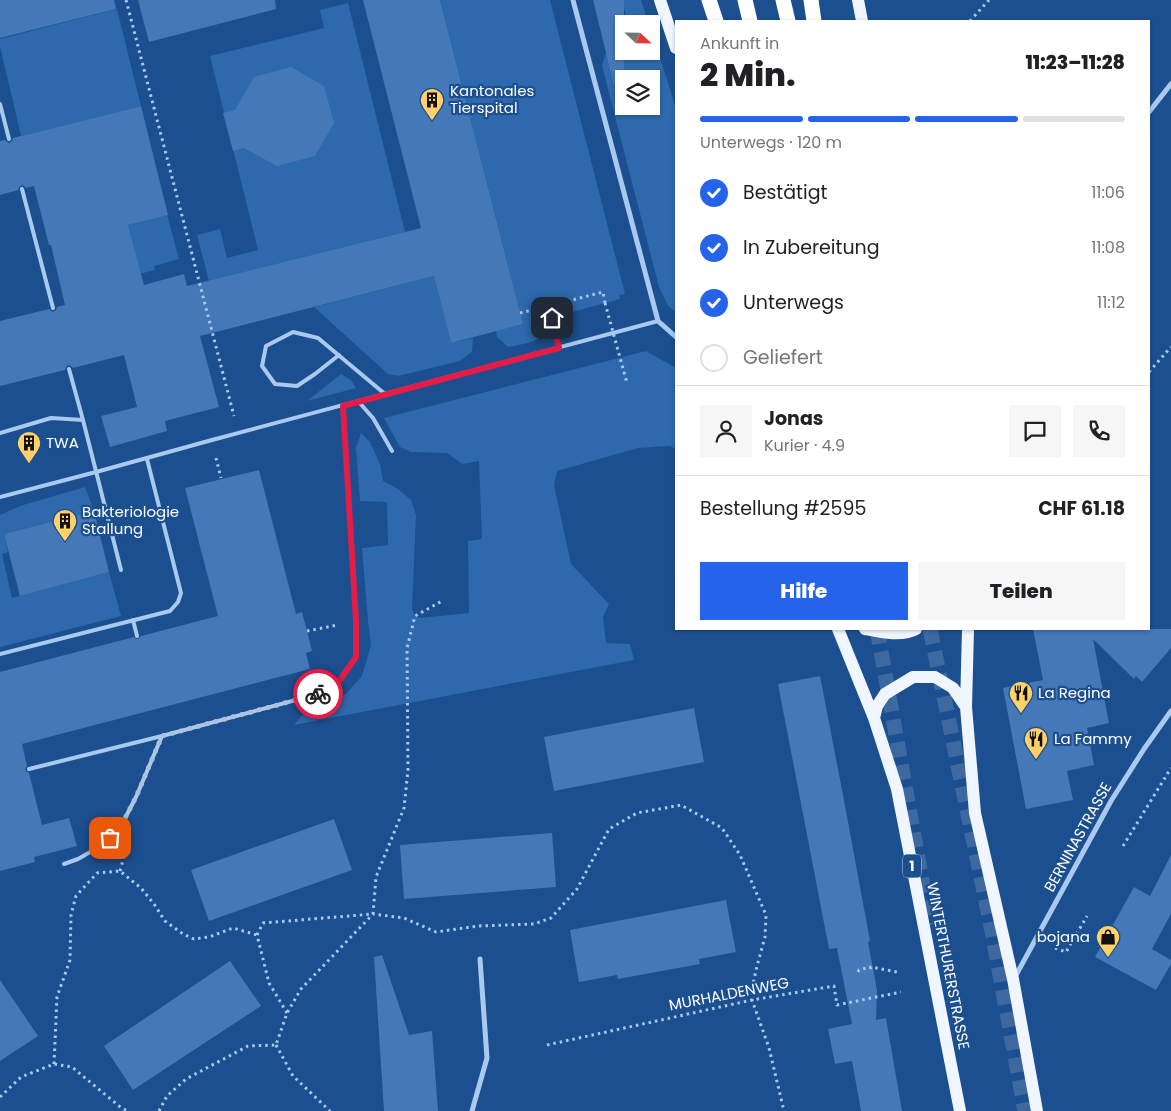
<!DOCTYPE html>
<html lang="de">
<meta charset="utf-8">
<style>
body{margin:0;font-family:Poppins,sans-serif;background:#f6f6f6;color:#202124;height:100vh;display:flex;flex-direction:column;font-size:19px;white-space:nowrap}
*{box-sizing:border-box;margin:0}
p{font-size:16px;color:#757577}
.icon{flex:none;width:28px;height:28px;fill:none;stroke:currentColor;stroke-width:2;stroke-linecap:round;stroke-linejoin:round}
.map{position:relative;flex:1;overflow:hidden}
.side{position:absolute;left:675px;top:20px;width:475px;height:610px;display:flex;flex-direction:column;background:#fff;border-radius:0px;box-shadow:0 1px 4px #0004}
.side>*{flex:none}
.needle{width:32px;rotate:112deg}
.tools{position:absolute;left:615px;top:15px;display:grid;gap:10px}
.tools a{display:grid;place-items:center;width:45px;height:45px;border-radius:0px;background:#fff;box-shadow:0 1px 4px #0004;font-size:25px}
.pin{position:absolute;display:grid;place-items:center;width:42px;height:42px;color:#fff;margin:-21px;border-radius:10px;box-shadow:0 2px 8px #0006}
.courier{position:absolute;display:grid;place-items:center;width:50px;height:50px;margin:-25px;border:4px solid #e11d48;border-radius:50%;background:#fff;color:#222;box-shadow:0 1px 6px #0007}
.headline em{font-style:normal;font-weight:800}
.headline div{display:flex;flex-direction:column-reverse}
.headline{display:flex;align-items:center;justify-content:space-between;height:85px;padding:0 25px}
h1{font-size:32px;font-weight:800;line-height:38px}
.bar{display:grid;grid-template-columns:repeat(4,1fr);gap:8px 5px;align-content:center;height:60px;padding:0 25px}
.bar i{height:6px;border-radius:4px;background:#e0e0e0}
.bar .current{background:#2563eb}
.bar p{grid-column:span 4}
.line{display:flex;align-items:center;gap:12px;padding:0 25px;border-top:1px solid #e0e0e0}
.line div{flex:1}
.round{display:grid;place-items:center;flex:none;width:52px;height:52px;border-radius:0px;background:#f6f6f6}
ol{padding:0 25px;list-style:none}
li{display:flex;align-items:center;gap:15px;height:55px}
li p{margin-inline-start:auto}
li .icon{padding:5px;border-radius:50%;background:#2563eb;color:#fff;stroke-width:4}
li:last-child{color:#757577}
li i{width:28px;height:28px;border:2px solid #e0e0e0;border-radius:50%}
.cta{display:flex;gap:10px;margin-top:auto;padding:10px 25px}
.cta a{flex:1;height:58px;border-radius:0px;background:#2563eb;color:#fff;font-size:20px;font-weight:800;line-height:58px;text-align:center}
.cta a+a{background:#f6f6f6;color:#202124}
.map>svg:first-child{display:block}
</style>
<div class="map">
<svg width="1171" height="1111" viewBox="0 0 1171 1111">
<rect width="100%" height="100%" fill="#1b4f8f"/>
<path fill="#2e69ad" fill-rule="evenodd" d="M440 0H550L625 294 619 295 620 299 546 319C547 322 548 327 547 330 543 342 518 345 508 347L497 337 496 331 523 324Z
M622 0H641L649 24H628Z
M348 3 405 232 209 281 197 235 220 229 227 258 258 250 210 56 324 28 320 10Z
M117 9 141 106 21 136 0 46V39Z
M651 30 676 108V312L668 306 659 287 602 66 606 52 651 51ZM624 79H651V106H624Z
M167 215 179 259 154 266 155 270 74 291 134 247 128 225Z
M434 276 451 343 473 338 472 352 460 361 398 376 388 374 314 307Z
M646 351 676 368V449L670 446 638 448 557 471 554 485 571 564 609 604 603 617 606 643 630 644 634 660 294 725 304 713 328 706 347 693 362 676 371 645 368 621 362 548 388 545 387 502 360 501 356 448 361 433 370 442 380 464 383 481 398 489 411 500 416 515 412 609 415 616 420 618 469 613 468 541 482 539 479 461 462 464 447 453 411 452 400 447 384 418Z
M341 374 351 380 356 388 307 401Z
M85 487 94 511 4 534 8 552 2 554 12 598 109 572 121 616 0 647V515L20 506Z"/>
<path fill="#4478b7" d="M0 0H114L116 9 0 38Z
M138 0H275L276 9 149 42Z
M363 0H440L523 324 451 343 434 276 200 336 219 407 165 421 167 431 110 447 101 416 137 407 124 355 73 368 71 366 68 365 66 367 65 370 0 386V321L49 309 51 311 53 312 56 310 57 307 65 305 51 245H49L34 186 26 188 24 186 22 185 19 187 18 190 0 195V141L5 140 7 142 9 143 12 141 13 138 141 106 168 215 128 225 144 285 184 274 187 286 421 228Z
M593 0H624V84L614 85Z
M291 67 324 86 334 123 315 156 277 166 244 148 233 151 223 113 235 110 254 77Z
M259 470 296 614 302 612 312 651 306 653 310 669 22 744 27 766 25 769 27 772 29 773 42 825 69 818 77 846 34 857 35 862 0 871V672L134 637 136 639H138L141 636 218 616 185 488Z
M94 511 109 572 20 596 4 534Z
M1033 629H1171V648L1142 682 1136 676 1134 679 1093 639 1109 723 1087 728 1094 765 1067 771 1073 800 1026 809 1003 688 1043 680Z
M820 676 844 800 870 941 868 942 877 990 876 1020 886 1018 902 1111H861L852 1061 835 1064 828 1029 852 1024 837 948 829 949 778 684Z
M694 708 704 762 554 791 544 737Z
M334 819 352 870 209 921 191 870Z
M552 833 556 887 404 899 400 845Z
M1171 855V914L1152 949 1171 960V964L1156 990 1095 957 1134 887 1150 896Z
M726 900 736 952 699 959 700 964 618 979 617 975 579 982 570 930Z
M382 955 409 1035 432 1031 438 1111H384L374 957Z
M230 961 261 1006 133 1090 104 1046Z
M0 980 38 1036 0 1061Z"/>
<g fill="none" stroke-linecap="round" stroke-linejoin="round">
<path stroke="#3d69a0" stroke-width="15" stroke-dasharray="15 8" stroke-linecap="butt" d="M877 629 930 925
M930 629 991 926 1025 1111"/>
<path stroke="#a9c9ee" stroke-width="3" stroke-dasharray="2.5 4" stroke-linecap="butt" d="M126 0 234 416
M970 21 989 0
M561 303 603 292 605 303
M520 313 536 309
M1149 372 1171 347
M216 458 221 478
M307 631 338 625
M1123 846 1171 768
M120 871 126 849
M1055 948 1066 952 1087 916
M870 969 871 967 897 972
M858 972 859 970 870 967
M287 1013 269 983 257 935 263 923 373 914 376 877 404 808 408 770 407 648 415 616 442 601
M276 1045 293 1076 330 1111
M547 1045 752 1000 834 986 837 1005 901 992
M54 1064 57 997 70 960 71 915 76 896 97 873 120 871 141 888 154 904 165 921 183 934 194 939 209 937 233 928 257 935
M0 1097 21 1077 54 1064 72 1067 119 1106 127 1111
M159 1111 167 1096 186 1079 248 1046 276 1045 287 1013 301 989 373 914 404 918 436 932 478 926 534 924 551 918 577 889 609 829 637 813 681 805 722 828 740 855 766 915 765 937 757 966 752 988V1000L769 1048 784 1111"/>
<path stroke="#a9c9ee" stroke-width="4" d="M0 104 9 139
M22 189 53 308
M552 318 559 348
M339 355 315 374 297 386 275 384 262 366 266 346 293 332 318 338 385 394
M69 369 83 420
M358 401 373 418 392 451
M0 433 51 418 83 420 121 570
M0 497 96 472 212 440 658 321
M133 620 137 636
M0 654 170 611 178 602 181 593 147 459
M29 769 162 736 333 690 356 657V621L343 406
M64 864 78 859 99 847 120 828 136 797 162 736"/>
<path stroke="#a9c9ee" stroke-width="5" d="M573 0 658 321 676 337
M1149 112 1171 84
M1015 977 1111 801 1144 749 1171 711
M472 1111 487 1058 480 959"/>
<path stroke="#f0f6ff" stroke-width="12" d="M660 0 676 48
M858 0 862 21
M838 629 874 718 897 789 960 1111
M865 629C880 632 902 637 916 629
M968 629 966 707 975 813 1013 979 1037 1111
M874 718 877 706 885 694 913 677H935L953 688 966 707"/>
<path stroke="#fff" stroke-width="15" d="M709 0 716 21
M745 0 750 21
M783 0 788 21
M811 0 814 21"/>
<path stroke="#a9c9ee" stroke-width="3" stroke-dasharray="2.5 4" stroke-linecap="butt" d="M605 303 627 383"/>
</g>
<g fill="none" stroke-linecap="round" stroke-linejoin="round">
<path stroke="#afc1d8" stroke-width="5" stroke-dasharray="0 9" d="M110 838 120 828 136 797 162 736 318 694"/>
<path stroke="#e11d48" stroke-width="6" d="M318 694 333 690 356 657V621L343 406 559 348 552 318"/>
</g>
<defs>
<g id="building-pin" transform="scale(1.25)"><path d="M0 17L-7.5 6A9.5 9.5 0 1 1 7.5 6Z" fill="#ffd166" stroke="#1b4f8f"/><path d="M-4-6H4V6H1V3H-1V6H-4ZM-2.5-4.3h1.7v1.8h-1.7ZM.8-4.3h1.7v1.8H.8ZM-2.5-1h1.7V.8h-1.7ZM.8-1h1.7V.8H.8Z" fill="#111"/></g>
<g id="restaurant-pin" transform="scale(1.25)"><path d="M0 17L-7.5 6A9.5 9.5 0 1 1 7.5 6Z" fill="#ffd166" stroke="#1b4f8f"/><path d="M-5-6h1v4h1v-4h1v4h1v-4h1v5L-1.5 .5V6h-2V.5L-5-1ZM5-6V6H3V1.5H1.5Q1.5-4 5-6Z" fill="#111"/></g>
<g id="shop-pin" transform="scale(1.25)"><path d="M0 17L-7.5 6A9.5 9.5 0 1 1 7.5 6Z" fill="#ffd166" stroke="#1b4f8f"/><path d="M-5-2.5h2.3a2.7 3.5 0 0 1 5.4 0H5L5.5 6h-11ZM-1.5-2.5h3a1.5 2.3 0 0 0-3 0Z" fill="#111"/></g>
</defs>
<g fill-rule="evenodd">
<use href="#building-pin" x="432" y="100"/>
<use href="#building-pin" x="29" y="443"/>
<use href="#building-pin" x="65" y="521"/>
<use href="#restaurant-pin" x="1021" y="693"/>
<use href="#restaurant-pin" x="1036" y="739"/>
<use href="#shop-pin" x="1108" y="937"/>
</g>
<g text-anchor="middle" stroke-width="4.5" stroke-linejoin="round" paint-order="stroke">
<rect fill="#1b4f8f" stroke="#bbcadd" stroke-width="1" x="903" y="854.5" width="18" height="23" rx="4"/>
<g font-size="14" font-weight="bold" fill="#fff">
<text x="912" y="871">1</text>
</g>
<g font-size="15" fill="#fff" stroke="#1b4f8f" text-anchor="start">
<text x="450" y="96">Kantonales<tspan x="450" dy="17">Tierspital</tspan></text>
<text x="46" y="448">TWA</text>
<text x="82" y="517">Bakteriologie<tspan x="82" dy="17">Stallung</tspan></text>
<text x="1038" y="698">La Regina</text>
<text x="1054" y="744">La Fammy</text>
<text x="1090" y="942" text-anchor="end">bojana</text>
</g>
<g font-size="15" fill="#fff" stroke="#1b4f8f">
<text transform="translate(1078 837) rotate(-61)" y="5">BERNINASTRASSE</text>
<text transform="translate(948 966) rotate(79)" y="5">WINTERTHURERSTRASSE</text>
<text transform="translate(729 994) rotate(-11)" y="5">MURHALDENWEG</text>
</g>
</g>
</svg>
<div class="tools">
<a><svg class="needle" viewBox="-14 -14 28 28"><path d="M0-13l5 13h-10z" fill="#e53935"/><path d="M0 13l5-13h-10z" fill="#757577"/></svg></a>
<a><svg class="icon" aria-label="layers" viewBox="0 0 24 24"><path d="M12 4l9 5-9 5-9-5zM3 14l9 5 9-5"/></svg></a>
</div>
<div class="pin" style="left:110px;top:838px;background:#ea580c"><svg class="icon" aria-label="bag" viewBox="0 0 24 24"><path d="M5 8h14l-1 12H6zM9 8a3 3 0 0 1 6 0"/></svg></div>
<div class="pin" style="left:552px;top:318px;background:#1f2937"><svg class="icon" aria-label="home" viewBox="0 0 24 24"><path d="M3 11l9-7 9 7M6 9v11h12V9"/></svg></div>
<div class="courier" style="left:318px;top:694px"><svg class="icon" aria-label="bike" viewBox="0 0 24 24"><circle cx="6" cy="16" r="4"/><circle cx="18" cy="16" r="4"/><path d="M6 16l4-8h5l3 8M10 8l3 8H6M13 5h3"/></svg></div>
<section class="side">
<div class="headline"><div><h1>2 Min.</h1><p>Ankunft in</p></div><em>11:23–11:28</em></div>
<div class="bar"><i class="current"></i><i class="current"></i><i class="current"></i><i></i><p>Unterwegs · 120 m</p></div>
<ol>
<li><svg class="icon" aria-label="check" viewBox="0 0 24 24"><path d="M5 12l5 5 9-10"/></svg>Bestätigt<p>11:06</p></li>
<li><svg class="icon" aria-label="check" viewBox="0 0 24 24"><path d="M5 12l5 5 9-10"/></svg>In Zubereitung<p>11:08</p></li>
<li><svg class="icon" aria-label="check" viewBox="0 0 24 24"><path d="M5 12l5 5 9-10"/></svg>Unterwegs<p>11:12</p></li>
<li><i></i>Geliefert</li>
</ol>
<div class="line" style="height:90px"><a class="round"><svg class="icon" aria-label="person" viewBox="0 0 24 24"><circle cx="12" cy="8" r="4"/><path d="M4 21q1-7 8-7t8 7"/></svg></a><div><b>Jonas</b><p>Kurier · 4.9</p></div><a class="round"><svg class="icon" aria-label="chat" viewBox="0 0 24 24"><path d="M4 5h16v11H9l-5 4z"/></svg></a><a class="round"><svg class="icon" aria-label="phone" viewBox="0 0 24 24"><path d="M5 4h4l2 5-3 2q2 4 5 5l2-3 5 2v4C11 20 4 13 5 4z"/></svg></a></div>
<div class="line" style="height:65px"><div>Bestellung #2595</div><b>CHF 61.18</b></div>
<div class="cta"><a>Hilfe</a><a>Teilen</a></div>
</section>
</div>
